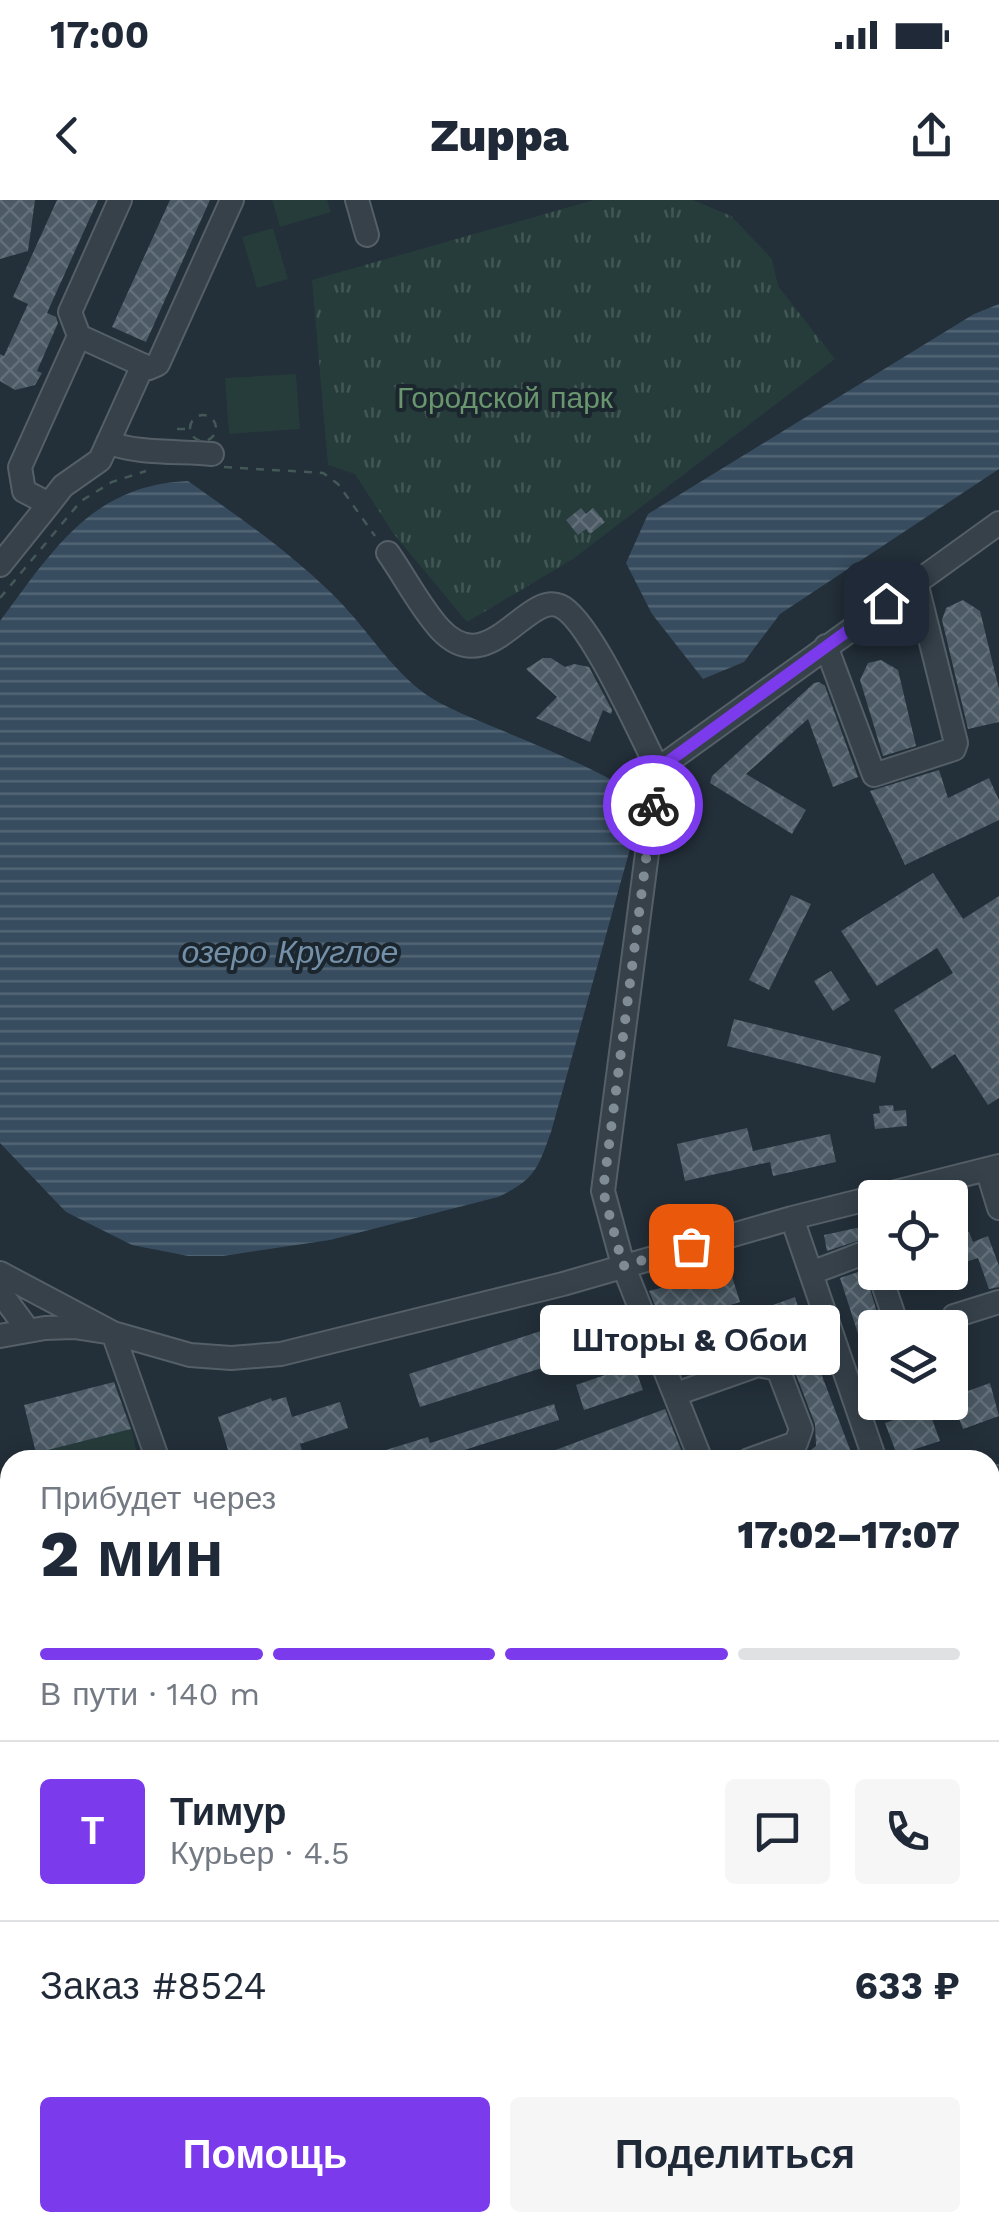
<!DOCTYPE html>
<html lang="ru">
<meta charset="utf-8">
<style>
body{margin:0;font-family:"Work Sans",sans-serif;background:#f6f6f7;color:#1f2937;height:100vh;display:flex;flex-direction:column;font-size:38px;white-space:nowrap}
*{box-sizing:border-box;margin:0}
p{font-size:32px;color:#747a83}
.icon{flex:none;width:55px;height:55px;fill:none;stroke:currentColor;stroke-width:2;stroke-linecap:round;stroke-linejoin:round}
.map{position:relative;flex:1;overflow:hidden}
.details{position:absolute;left:0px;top:1250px;width:1000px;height:782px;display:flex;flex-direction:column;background:#fff;border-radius:30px 30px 0 0;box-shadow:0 5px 25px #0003}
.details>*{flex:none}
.fabs{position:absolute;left:858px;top:980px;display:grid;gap:20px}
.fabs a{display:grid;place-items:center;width:110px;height:110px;border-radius:10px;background:#fff;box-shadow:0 5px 25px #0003;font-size:50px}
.pin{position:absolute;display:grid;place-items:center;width:85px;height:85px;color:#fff;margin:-42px;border-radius:20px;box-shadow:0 5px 15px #0006}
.courier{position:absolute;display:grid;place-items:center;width:100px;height:100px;margin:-50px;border:8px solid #7c3aed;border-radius:50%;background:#fff;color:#222;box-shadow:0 2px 12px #0007}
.bubble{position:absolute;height:70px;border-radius:10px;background:#fff;box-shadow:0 5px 25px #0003;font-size:32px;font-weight:800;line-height:70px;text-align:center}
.summary em{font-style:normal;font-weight:800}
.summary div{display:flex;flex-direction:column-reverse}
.summary{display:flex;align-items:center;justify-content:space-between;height:170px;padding:0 40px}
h1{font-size:65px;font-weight:800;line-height:75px}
.bar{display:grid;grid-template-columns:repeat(4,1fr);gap:15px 10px;align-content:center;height:120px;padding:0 40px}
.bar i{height:12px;border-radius:8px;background:#e0e1e3}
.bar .active{background:#7c3aed}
.bar p{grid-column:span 4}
.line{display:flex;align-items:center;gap:25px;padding:0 40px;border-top:2px solid #e0e1e3}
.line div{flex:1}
.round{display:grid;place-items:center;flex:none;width:105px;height:105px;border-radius:10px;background:#f6f6f7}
.cta{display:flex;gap:20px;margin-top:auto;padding:20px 40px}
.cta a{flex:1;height:115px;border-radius:10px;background:#7c3aed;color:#fff;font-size:40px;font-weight:800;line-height:115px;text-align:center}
.cta a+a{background:#f6f6f7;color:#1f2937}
.status{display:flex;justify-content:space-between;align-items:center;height:70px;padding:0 50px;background:#fff;direction:ltr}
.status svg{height:28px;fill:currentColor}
header{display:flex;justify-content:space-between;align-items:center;height:130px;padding:0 40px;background:#fff;font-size:45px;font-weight:800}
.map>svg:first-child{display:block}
</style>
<div class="status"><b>17:00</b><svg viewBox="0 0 49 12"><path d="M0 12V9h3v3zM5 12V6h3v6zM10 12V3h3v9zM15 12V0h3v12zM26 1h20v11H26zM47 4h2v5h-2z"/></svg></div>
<header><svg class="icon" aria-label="back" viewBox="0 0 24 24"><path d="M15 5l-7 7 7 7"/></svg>Zuppa<svg class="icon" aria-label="share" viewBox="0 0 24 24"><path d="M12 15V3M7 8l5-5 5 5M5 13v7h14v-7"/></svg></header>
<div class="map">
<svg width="999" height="2031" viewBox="0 0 999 2031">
<defs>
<pattern id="park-tufts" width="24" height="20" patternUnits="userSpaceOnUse" patternTransform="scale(2.5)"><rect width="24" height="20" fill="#263c3b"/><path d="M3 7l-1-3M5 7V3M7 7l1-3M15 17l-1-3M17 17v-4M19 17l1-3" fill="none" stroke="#435656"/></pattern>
<pattern id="water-rules" width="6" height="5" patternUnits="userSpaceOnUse" patternTransform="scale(2.5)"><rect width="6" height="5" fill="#374d5f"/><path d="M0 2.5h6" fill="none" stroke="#526574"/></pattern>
<pattern id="building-cross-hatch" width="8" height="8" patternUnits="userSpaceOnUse" patternTransform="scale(2.5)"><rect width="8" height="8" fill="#4b5a65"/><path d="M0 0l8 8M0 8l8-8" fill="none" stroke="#63707a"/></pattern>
</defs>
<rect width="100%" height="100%" fill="#232f39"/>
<path fill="url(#park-tufts)" d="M594 0H693L731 16 772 59 778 86 835 159 573 359 467 422 393 333 355 274 328 265 312 80Z"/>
<path fill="#263c3b" d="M272 0H327L331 12 280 27Z
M273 28 288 79 257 88 242 37Z
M296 174 300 229 229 234 225 178Z
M131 1229 139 1260H38L36 1253Z"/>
<path fill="url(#water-rules)" d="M999 104V269L780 414 744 462 703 479 652 414 626 363 648 314 974 114Z
M188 281C243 320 297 357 343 405 372 436 396 476 433 499 467 521 632 575 643 606 647 619 635 637 630 649L551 932C538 968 535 980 498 997L330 1040 223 1056H188L132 1045 66 1012 0 943V421C53 350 92 285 188 281Z"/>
<path fill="url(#building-cross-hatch)" d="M0 0H35L28 51 0 59Z
M57 0H98L47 113 56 117 58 123 37 171 42 173 35 185 15 190 0 181V154L4 156 28 104 13 97Z
M170 0H210L146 142 112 127Z
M581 308 586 314 593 308 605 322 590 334 586 329 578 335 566 320Z
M963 400 980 411 999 489V522L968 529 942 420 946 408Z
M543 458H551L565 467 574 464 589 467 612 510 611 514 603 510 590 542 536 518 557 497 526 469Z
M881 460 898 470 916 546 883 556 860 480 868 463Z
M819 482 825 486 858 577 833 587 808 519 746 574 806 610 792 634 710 583 712 576 814 483Z
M939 570 948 598 989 578 999 600V620L905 665 870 591Z
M933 673 963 719 999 696V898L988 905 955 854 932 869 894 810 953 773 937 748 877 786 841 731Z
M791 695 811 704 769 790 749 780Z
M831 771 850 800 833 811 814 781Z
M734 819 881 856 875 883 727 846Z
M893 905 894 911 906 910 907 926 875 929 873 914 880 913 879 906Z
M747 928 753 951 830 934 836 962 773 976 770 962 685 981 677 944Z
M875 1024V1035L827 1051 824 1035Z
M969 1032 973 1042 988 1036 999 1066V1087L989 1089 978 1058 950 1067V1039Z
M730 1070 740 1102 701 1114 698 1107 660 1118 649 1091Z
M864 1070 882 1128H875V1176L872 1177 840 1078Z
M795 1097 808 1139 854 1260H807L805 1255 816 1246 815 1224 792 1164 781 1149 777 1150 762 1109Z
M562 1124 573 1158 420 1207 409 1174Z
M743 1136 748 1150 713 1163 708 1149Z
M634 1165 643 1190 584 1210 576 1185Z
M114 1182 131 1229 36 1253 24 1205Z
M990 1183 999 1216 963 1229 951 1197Z
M286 1197 292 1217 340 1202 348 1228 300 1244 303 1254 283 1260H231L218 1217 271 1198 272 1201Z
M554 1204 559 1220 433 1260H364L363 1257 428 1237 430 1243Z
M928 1208 940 1241 897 1255 885 1223Z
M665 1209 685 1260H534V1258Z"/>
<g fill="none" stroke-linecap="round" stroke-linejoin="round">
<g stroke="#545f67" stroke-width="26">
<path id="minor" d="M120 0 70 112 79 136 149 168 158 164 232 0
M357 0 367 35
M79 136 20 267 24 291 49 304 63 286 100 260 143 165
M108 242C134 254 181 251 212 254
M388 353C405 377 420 407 440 429 489 482 526 391 560 406 590 419 641 537 658 569
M0 365 49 304
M826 446 874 575 954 549 956 543 916 382
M987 969 999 1008
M792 1018 875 1260
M879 1072 898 1128
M0 1073 113 1133 158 1260
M811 1073 872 1050 875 1060
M0 1092 28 1130
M954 1116 999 1102
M0 1136 45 1128 74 1127 113 1133 190 1155 231 1158 281 1154 563 1084 792 1018 999 966
M676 1194 758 1165 778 1169 801 1229 796 1243 749 1260
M701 1260 623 1065 603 991 658 569 999 323
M990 1280 999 1277
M0 1630 10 1626
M990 1668 999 1662
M990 1689 999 1708
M990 1806 999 1803
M0 1873 10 1870
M0 1993 11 2031
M385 2022 387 2031
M280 2031 304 2022"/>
</g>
<path stroke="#445858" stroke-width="2.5" stroke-dasharray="8 8" stroke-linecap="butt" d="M190 228a13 13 0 1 1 26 0a13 13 0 1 1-26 0Z
M177 229H188
M224 267 323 273 338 284 375 336
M0 398 81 301 112 282 146 271"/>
<use href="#minor" stroke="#36414a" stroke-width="22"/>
</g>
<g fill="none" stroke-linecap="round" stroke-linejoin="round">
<path stroke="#7f8b95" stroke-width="10" stroke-dasharray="0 18" d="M653 605 603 991 623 1066 691 1046"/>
<path stroke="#7c3aed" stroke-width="12" d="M653 605 658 569 886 403"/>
</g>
<g text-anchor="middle" stroke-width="8" stroke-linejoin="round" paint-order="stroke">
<g font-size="30" fill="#69966e" stroke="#1c262e">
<text x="505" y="208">Городской парк</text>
</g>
<g font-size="32" font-style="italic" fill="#7390a8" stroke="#1c262e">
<text x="290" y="763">озеро Круглое</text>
</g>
</g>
</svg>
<div class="fabs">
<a><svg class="icon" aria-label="locate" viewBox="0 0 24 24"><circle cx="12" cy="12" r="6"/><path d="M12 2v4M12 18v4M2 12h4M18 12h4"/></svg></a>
<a><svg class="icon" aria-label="layers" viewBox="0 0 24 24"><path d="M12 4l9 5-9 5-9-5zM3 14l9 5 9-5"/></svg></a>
</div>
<div class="pin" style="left:691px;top:1046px;background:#ea580c"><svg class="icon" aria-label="bag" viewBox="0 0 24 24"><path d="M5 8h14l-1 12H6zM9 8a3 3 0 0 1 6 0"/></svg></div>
<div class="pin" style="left:886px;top:403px;background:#1f2937"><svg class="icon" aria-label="home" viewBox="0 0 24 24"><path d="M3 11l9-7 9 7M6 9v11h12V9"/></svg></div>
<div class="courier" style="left:653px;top:605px"><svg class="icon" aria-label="bike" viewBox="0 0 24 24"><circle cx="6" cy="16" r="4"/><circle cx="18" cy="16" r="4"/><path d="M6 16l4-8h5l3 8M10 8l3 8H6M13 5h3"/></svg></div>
<div class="bubble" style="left:540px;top:1105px;width:300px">Шторы &amp; Обои</div>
<section class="details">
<div class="summary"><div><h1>2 мин</h1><p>Прибудет через</p></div><em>17:02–17:07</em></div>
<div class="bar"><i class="active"></i><i class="active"></i><i class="active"></i><i></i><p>В пути · 140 m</p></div>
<div class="line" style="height:180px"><b class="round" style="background:#7c3aed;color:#fff">Т</b><div><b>Тимур</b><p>Курьер · 4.5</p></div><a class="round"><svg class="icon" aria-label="chat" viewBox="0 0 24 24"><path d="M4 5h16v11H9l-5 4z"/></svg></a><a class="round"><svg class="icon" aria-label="phone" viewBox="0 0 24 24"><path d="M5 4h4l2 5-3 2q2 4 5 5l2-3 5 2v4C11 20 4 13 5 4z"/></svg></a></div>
<div class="line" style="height:130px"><div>Заказ #8524</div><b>633 ₽</b></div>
<div class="cta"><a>Помощь</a><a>Поделиться</a></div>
</section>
</div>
